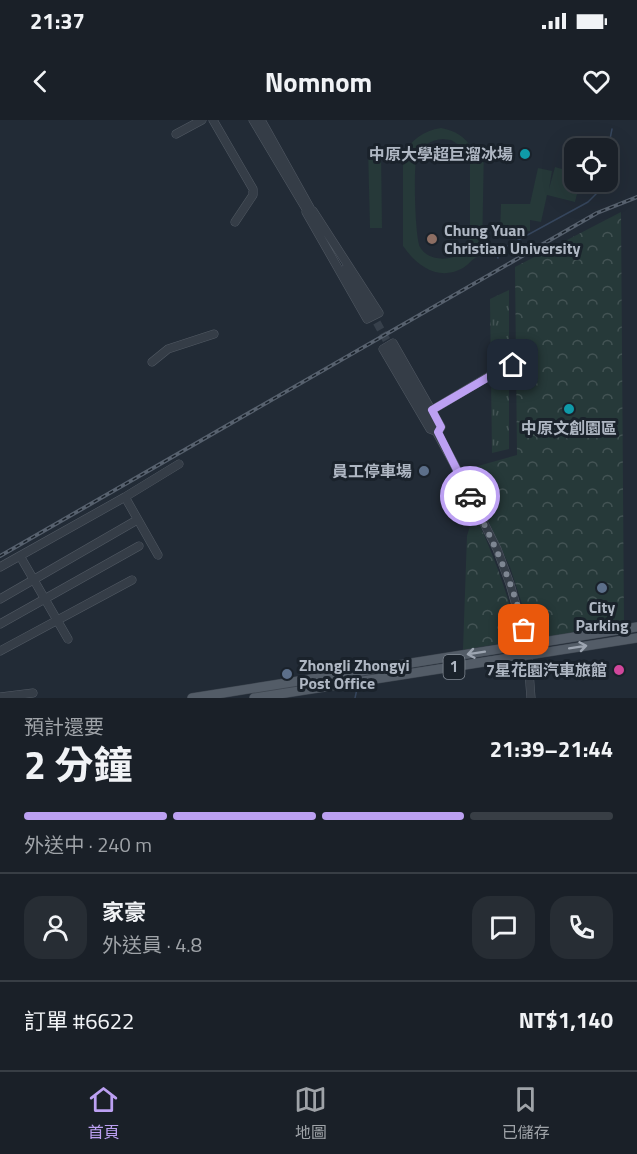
<!DOCTYPE html>
<html lang="zh-TW">
<meta charset="utf-8">
<style>
body{margin:0;font-family:"Titillium Web","Noto Sans TC",sans-serif;background:#272d34;color:#f1f3f6;height:100vh;display:flex;flex-direction:column;font-size:22px;white-space:nowrap}
*{box-sizing:border-box;margin:0}
p{font-size:20px;color:#9fa3a8}
.icon{flex:none;width:33px;height:33px;fill:none;stroke:currentColor;stroke-width:2;stroke-linecap:round;stroke-linejoin:round}
.map{position:relative;height:578px;overflow:hidden}
.details{display:flex;flex-direction:column;background:#1a2028;flex:1}
.details>*{flex:none}
.fabs{position:absolute;left:564px;top:18px;display:grid;gap:12px}
.fabs a{display:grid;place-items:center;width:54px;height:54px;border-radius:12px;background:#1a2028;box-shadow:0 6px 24px #0002,0 0 0 2px #383e45;font-size:30px}
.pin{position:absolute;display:grid;place-items:center;width:51px;height:51px;color:#fff;margin:-26px;border-radius:12px;box-shadow:0 3px 9px #0006}
.courier{position:absolute;display:grid;place-items:center;width:60px;height:60px;margin:-30px;border:4px solid #bca0f2;border-radius:50%;background:#fff;color:#222;box-shadow:0 2px 8px #0007}
.overview em{font-style:normal;font-weight:700}
.overview div{display:flex;flex-direction:column-reverse}
.overview{display:flex;align-items:center;justify-content:space-between;height:102px;padding:0 24px}
h1{font-size:39px;font-weight:700;line-height:45px}
.bar{display:grid;grid-template-columns:repeat(4,1fr);gap:9px 6px;align-content:center;height:72px;padding:0 24px}
.bar i{height:8px;border-radius:4px;background:#383e45}
.bar .on{background:#bca0f2}
.bar p{grid-column:span 4}
.line{display:flex;align-items:center;gap:15px;padding:0 24px;border-top:2px solid #383e45}
.line div{flex:1}
.round{display:grid;place-items:center;flex:none;width:63px;height:63px;border-radius:18px;background:#272d34}
.status{display:flex;justify-content:space-between;align-items:center;height:42px;padding:0 30px;background:#1a2028;direction:ltr}
.status svg{height:16px;fill:currentColor}
header{display:flex;justify-content:space-between;align-items:center;height:78px;padding:0 24px;background:#1a2028;font-size:27px;font-weight:700}
.dock{display:flex;justify-content:space-around;align-items:center;height:84px;border-top:2px solid #383e45;background:#1a2028;font-size:16px;color:#9fa3a8}
.dock a{display:grid;justify-items:center;gap:3px}
.dock .on{color:#bca0f2}
.map>svg:first-child{display:block}
</style>
<div class="status"><b>21:37</b><svg viewBox="0 0 49 12"><path d="M0 12V9h3v3zM5 12V6h3v6zM10 12V3h3v9zM15 12V0h3v12zM26 1h20v11H26zM47 4h2v5h-2z"/></svg></div>
<header><svg class="icon" aria-label="back" viewBox="0 0 24 24"><path d="M15 5l-7 7 7 7"/></svg>Nomnom<svg class="icon" aria-label="heart" viewBox="0 0 24 24"><path d="M12 20l-8-8c-3-5 5-10 8-4 3-6 11-1 8 4z"/></svg></header>
<div class="map">
<svg width="637" height="578" viewBox="0 0 637 578">
<defs>
<pattern id="grass-tufts" width="24" height="20" patternUnits="userSpaceOnUse" patternTransform="scale(1.5)"><rect width="24" height="20" fill="#263939"/><path d="M3 7l-1-3M5 7V3M7 7l1-3M15 17l-1-3M17 17v-4M19 17l1-3" fill="none" stroke="#435354"/></pattern>
<pattern id="forest-crowns" width="20" height="18" patternUnits="userSpaceOnUse" patternTransform="scale(1.5)"><rect width="20" height="18" fill="#263939"/><path d="M2 6a3 3 0 1 1 6 0M12 15a3 3 0 1 1 6 0" fill="none" stroke="#435354"/></pattern>
</defs>
<rect width="100%" height="100%" fill="#222b36"/>
<path fill="url(#grass-tufts)" d="M509 170V329L492 333 490 179Z"/>
<path fill="url(#forest-crowns)" d="M621 92 624 506 536 519 532 515 510 447 464 350 517 335 515 147Z
M474 393C493 433 508 473 518 517L515 521 463 530 467 416Z"/>
<path fill="#263939" fill-rule="evenodd" d="M441 8C456 11 464 16 472 28L484 27 482 136C472 137 471 143 463 148 438 162 416 145 403 126V35C412 19 423 11 441 8ZM443 19 451 20 459 25 470 42V118C469 121 469 124 468 127 458 142 428 143 420 127 415 118 413 45 417 36 422 25 431 20 443 19Z
M368 28H381L382 108H370Z
M574 46V62H580L575 82 547 75 541 102 530 100V111L500 115 501 84H530L538 48 552 51 549 69 555 47 573 52Z"/>
<g fill="none" stroke-linecap="round" stroke-linejoin="round">
<path stroke="#36465d" stroke-width="1.5" d="M608 29 612 9
M498 138 497 135 502 129 588 82 596 74 599 62
M355 578 357 569"/>
<path stroke="#37404b" stroke-width="8" stroke-dasharray="8 4" stroke-linecap="butt" d="M371 192 392 230"/>
<g stroke="#525a64" stroke-width="9">
<path id="minor" d="M213 0 253 69V75L235 102
M253 0 309 94
M261 0 314 95
M176 14 202 0
M306 92 367 199 379 193 313 91
M345 149 371 192
M393 223 441 307 438 312 430 309 383 229Z
M392 231 453 342 497 429 510 464 527 524 531 578
M152 242 168 229 214 214
M432 290 491 255 513 245
M125 377 158 435
M20 436 68 519
M0 447 125 377 179 344
M0 479 137 400
M0 504 139 426
M0 531 132 460
M0 577 33 573"/>
</g>
<g stroke="#3e4650" stroke-width="10">
<path id="major" d="M192 578 637 507
M254 578 637 518"/>
</g>
<use href="#minor" stroke="#353d47" stroke-width="8"/>
<use href="#major" stroke="#535c67" stroke-width="9"/>
<g stroke="#57616e" stroke-width="4">
<path id="rail" d="M0 436 597 93 637 77"/>
</g>
<use href="#rail" stroke="#1a222b" stroke-width="1.5" stroke-dasharray="4.5" stroke-linecap="butt"/>
</g>
<defs><path id="oneway-shaft" d="M-6 0H5M1.5-3L5.5 0L1.5 3" fill="none" stroke-width="1.6" stroke-linecap="round" stroke-linejoin="round" transform="scale(1.5)"/></defs>
<g stroke="#9da5b1">
<use href="#oneway-shaft" transform="translate(578 527) rotate(-9)"/>
<use href="#oneway-shaft" transform="translate(476 533) rotate(171)"/>
</g>
<g fill="none" stroke-linecap="round" stroke-linejoin="round">
<path stroke="#7e8692" stroke-width="6" stroke-dasharray="0 10.8" d="M470 376C492 419 513 462 524 510"/>
<path stroke="#bca0f2" stroke-width="8" d="M470 376 438 312 441 307 432 290 492 255 513 245"/>
</g>
<g fill="#0f9aa8" stroke="#1a222b" stroke-width="2">
<circle cx="525" cy="34" r="6"/>
<circle cx="569" cy="289" r="6"/>
</g>
<circle fill="#8d6e63" stroke="#1a222b" stroke-width="2" cx="432" cy="119" r="6"/>
<g fill="#5c6f8a" stroke="#1a222b" stroke-width="2">
<circle cx="424" cy="351" r="6"/>
<circle cx="602" cy="468" r="6"/>
<circle cx="287" cy="554" r="6"/>
</g>
<circle fill="#d1479c" stroke="#1a222b" stroke-width="2" cx="619" cy="550" r="6"/>
<g text-anchor="middle" stroke-width="6" stroke-linejoin="round" paint-order="stroke">
<rect fill="#1a222b" stroke="#828a95" stroke-width="1.5" x="443.5" y="535" width="21" height="24" rx="4.5"/>
<g font-size="15" font-weight="bold" fill="#afb7c3">
<text x="454" y="552">1</text>
</g>
<g font-size="16" font-weight="bold" fill="#afb7c3" stroke="#1a222b" text-anchor="end">
<text x="513" y="40">中原大學超巨溜冰場</text>
<text x="444" y="116" text-anchor="start">Chung Yuan<tspan x="444" dy="18">Christian University</tspan></text>
<text x="569" y="314" text-anchor="middle">中原文創園區</text>
<text x="412" y="357">員工停車場</text>
<text x="602" y="493" text-anchor="middle">City<tspan x="602" dy="18">Parking</tspan></text>
<text x="299" y="551" text-anchor="start">Zhongli Zhongyi<tspan x="299" dy="18">Post Office</tspan></text>
<text x="607" y="556">7星花園汽車旅館</text>
</g>
</g>
</svg>
<div class="fabs">
<a><svg class="icon" aria-label="locate" viewBox="0 0 24 24"><circle cx="12" cy="12" r="6"/><path d="M12 2v4M12 18v4M2 12h4M18 12h4"/></svg></a>
</div>
<div class="pin" style="left:524px;top:510px;background:#ea580c"><svg class="icon" aria-label="bag" viewBox="0 0 24 24"><path d="M5 8h14l-1 12H6zM9 8a3 3 0 0 1 6 0"/></svg></div>
<div class="pin" style="left:513px;top:245px;background:#1f2937"><svg class="icon" aria-label="home" viewBox="0 0 24 24"><path d="M3 11l9-7 9 7M6 9v11h12V9"/></svg></div>
<div class="courier" style="left:470px;top:376px"><svg class="icon" aria-label="car" viewBox="0 0 24 24"><path d="M5 17H2v-5l4-1 3-4h7l3 4 3 1v5h-3M9 17h6M6 11h13"/><circle cx="7" cy="17" r="2"/><circle cx="17" cy="17" r="2"/></svg></div>
</div>
<section class="details">
<div class="overview"><div><h1>2 分鐘</h1><p>預計還要</p></div><em>21:39–21:44</em></div>
<div class="bar"><i class="on"></i><i class="on"></i><i class="on"></i><i></i><p>外送中 · 240 m</p></div>
<div class="line" style="height:108px"><a class="round"><svg class="icon" aria-label="person" viewBox="0 0 24 24"><circle cx="12" cy="8" r="4"/><path d="M4 21q1-7 8-7t8 7"/></svg></a><div><b>家豪</b><p>外送員 · 4.8</p></div><a class="round"><svg class="icon" aria-label="chat" viewBox="0 0 24 24"><path d="M4 5h16v11H9l-5 4z"/></svg></a><a class="round"><svg class="icon" aria-label="phone" viewBox="0 0 24 24"><path d="M5 4h4l2 5-3 2q2 4 5 5l2-3 5 2v4C11 20 4 13 5 4z"/></svg></a></div>
<div class="line" style="height:78px"><div>訂單 #6622</div><b>NT$1,140</b></div>
</section>
<nav class="dock">
<a class="on"><svg class="icon" aria-label="home" viewBox="0 0 24 24"><path d="M3 11l9-7 9 7M6 9v11h12V9"/></svg>首頁</a>
<a><svg class="icon" aria-label="map" viewBox="0 0 24 24"><path d="M3 6l6-2 6 2 6-2v14l-6 2-6-2-6 2zM9 4v14M15 6v14"/></svg>地圖</a>
<a><svg class="icon" aria-label="saved" viewBox="0 0 24 24"><path d="M7 4h10v16l-5-4-5 4z"/></svg>已儲存</a>
</nav>
